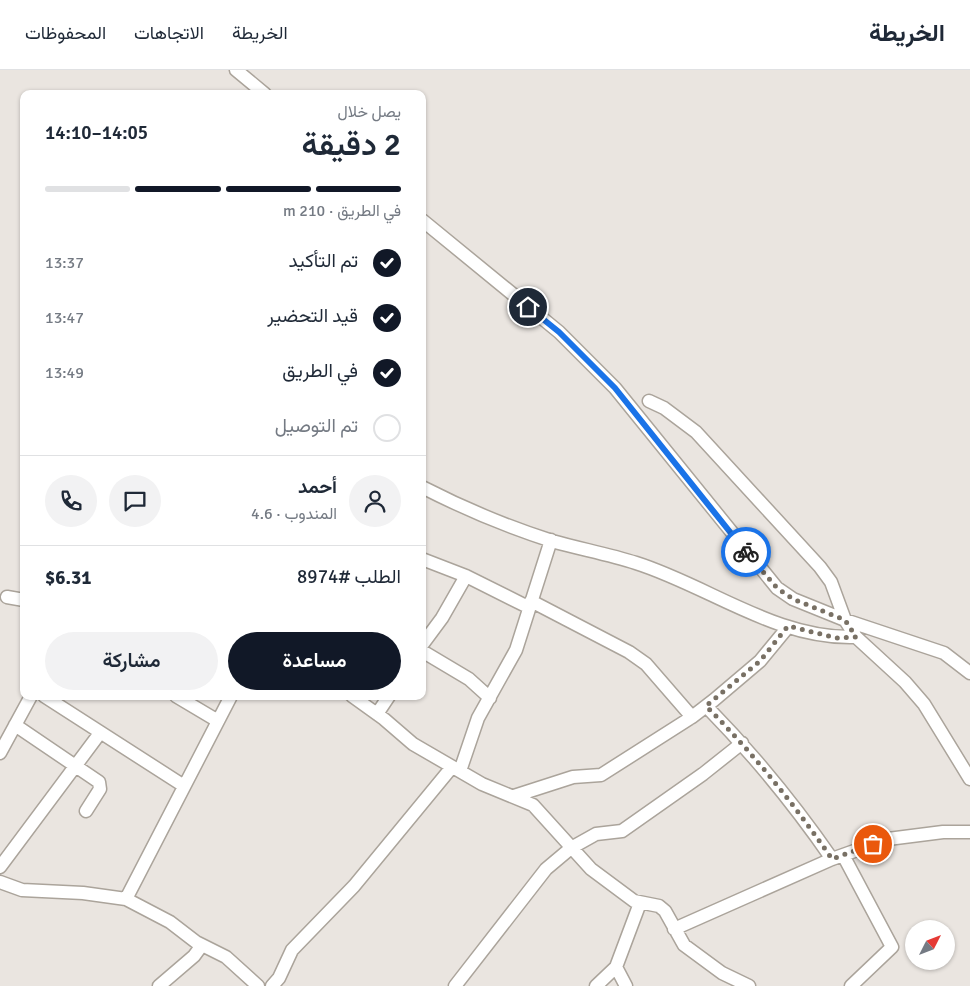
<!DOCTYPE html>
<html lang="ar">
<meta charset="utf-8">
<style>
body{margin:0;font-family:Signika,Vazirmatn,sans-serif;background:#f2f2f3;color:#1f2937;direction:rtl;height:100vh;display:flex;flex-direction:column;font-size:19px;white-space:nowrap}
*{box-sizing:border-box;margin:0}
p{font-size:16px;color:#747a83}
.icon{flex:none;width:28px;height:28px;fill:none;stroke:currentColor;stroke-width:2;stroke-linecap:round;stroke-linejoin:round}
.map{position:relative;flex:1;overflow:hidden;direction:ltr}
.details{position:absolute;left:20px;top:20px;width:406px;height:610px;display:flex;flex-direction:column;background:#fff;border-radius:10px;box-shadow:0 1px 4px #0004;direction:rtl}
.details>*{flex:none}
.needle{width:32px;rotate:48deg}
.tools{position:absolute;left:905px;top:850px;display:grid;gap:10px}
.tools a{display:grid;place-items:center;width:50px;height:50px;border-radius:50%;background:#fff;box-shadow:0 1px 4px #0004;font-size:25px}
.pin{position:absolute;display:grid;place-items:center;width:42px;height:42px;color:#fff;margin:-21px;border:2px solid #fff;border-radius:50%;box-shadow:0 1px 5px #0007}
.courier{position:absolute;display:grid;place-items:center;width:50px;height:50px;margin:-25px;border:4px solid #1a73e8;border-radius:50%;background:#fff;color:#222;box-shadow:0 1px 6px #0007}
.headline em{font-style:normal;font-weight:600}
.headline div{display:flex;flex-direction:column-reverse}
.headline{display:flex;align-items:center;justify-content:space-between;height:85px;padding:0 25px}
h1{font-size:32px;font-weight:600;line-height:38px}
.bar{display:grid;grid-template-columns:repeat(4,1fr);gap:8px 5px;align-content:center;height:60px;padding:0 25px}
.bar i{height:6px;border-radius:4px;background:#e0e1e3}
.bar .current{background:#111827}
.bar p{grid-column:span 4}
.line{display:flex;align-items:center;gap:12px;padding:0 25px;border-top:1px solid #e0e1e3}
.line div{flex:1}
.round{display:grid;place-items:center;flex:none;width:52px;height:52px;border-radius:26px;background:#f2f2f3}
ol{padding:0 25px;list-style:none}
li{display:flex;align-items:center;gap:15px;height:55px}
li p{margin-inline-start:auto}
li .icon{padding:5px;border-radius:50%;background:#111827;color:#fff;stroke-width:4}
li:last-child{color:#747a83}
li i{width:28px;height:28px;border:2px solid #e0e1e3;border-radius:50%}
.button{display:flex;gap:10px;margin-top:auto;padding:10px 25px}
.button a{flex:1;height:58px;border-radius:30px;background:#111827;color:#fff;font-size:20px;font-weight:600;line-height:58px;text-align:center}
.button a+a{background:#f2f2f3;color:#1f2937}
header{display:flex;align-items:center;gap:30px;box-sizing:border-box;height:70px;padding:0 25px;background:#fff;border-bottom:1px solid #e0e1e3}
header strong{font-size:24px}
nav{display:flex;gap:28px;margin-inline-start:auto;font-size:18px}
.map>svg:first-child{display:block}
</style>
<header>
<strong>الخريطة</strong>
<nav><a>الخريطة</a><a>الاتجاهات</a><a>المحفوظات</a></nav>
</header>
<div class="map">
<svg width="970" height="916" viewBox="0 0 970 916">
<rect width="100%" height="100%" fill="#eae5e0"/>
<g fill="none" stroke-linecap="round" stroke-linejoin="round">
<g stroke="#aba49b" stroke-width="15">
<path id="minor" d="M236 0 265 24
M422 150 559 262 615 318 777 518 793 529 845 550 944 583 970 603
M649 331 664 338 696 362 820 497 831 512 845 550 856 567 905 612 924 634 970 709
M422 417C463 438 508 457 552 471 580 479 608 484 636 493 709 516 777 570 856 567
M422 489 466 506 528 537
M7 527 24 530
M531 531 629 582 646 594 692 647
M422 575 442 548 466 506
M422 581 469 609 490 628
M44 626 184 716
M176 626 218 651
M352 626 384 649 413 674 482 714 533 735 591 799 634 831 659 836 665 841 684 875 722 903 749 916
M706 636C753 684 794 734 832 789
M377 644 389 626
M15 655 99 712 100 719 86 741
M0 683 31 626
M460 701 478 648 516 580 551 470
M514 726 573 707 601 705 692 647 714 630 760 591 788 557
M843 785 892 877 851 916
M0 797 100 663
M0 812 22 820 83 823 126 829 170 852 196 872 226 887 258 916
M126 829 231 626
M674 859 832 789 888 769 943 762H970
M159 916 194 886 202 875
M272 916 279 908 292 880 354 816 452 697
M455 916 546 799 571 778 596 764 622 761 703 704 742 673
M596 916 616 897
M626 916 616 897 640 833"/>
</g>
<use href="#minor" stroke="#fff" stroke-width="12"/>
</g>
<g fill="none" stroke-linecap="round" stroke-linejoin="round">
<path stroke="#787064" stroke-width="5" stroke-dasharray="0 9" d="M746 482 777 518 793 529 845 550 856 567 837 568 788 556 760 591 706 636C753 683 794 734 832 789L873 774"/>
<path stroke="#1a73e8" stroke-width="6" d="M528 237 559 262 615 318 746 482"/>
</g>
</svg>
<div class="tools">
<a><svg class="needle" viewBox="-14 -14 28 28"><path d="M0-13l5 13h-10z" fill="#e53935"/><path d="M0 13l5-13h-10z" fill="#747a83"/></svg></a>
</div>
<div class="pin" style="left:873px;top:774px;background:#ea580c"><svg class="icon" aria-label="bag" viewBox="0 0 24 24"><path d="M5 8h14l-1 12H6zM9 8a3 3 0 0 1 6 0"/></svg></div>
<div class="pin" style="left:528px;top:237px;background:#1f2937"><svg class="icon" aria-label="home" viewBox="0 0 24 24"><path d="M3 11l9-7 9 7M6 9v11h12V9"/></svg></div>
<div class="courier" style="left:746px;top:482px"><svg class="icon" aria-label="bike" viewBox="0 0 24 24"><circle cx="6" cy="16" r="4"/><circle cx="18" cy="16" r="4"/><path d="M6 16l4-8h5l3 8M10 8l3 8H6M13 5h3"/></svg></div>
<section class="details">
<div class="headline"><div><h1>2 دقيقة</h1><p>يصل خلال</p></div><em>14:05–14:10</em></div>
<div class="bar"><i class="current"></i><i class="current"></i><i class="current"></i><i></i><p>في الطريق · 210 m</p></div>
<ol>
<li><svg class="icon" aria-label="check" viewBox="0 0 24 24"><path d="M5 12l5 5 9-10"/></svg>تم التأكيد<p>13:37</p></li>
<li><svg class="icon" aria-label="check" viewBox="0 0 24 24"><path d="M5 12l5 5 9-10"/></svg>قيد التحضير<p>13:47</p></li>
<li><svg class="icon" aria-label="check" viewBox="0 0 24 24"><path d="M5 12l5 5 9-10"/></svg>في الطريق<p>13:49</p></li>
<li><i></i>تم التوصيل</li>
</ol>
<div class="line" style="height:90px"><a class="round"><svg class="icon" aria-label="person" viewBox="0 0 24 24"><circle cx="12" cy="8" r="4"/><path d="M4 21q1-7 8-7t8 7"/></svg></a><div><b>أحمد</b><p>المندوب · 4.6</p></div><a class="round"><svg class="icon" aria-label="chat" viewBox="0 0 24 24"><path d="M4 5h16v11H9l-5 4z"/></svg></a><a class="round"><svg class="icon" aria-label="phone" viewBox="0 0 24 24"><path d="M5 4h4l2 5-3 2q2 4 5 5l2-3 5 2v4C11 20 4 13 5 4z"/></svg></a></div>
<div class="line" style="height:65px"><div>الطلب #8974</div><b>$6.31</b></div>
<div class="button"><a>مساعدة</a><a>مشاركة</a></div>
</section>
</div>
